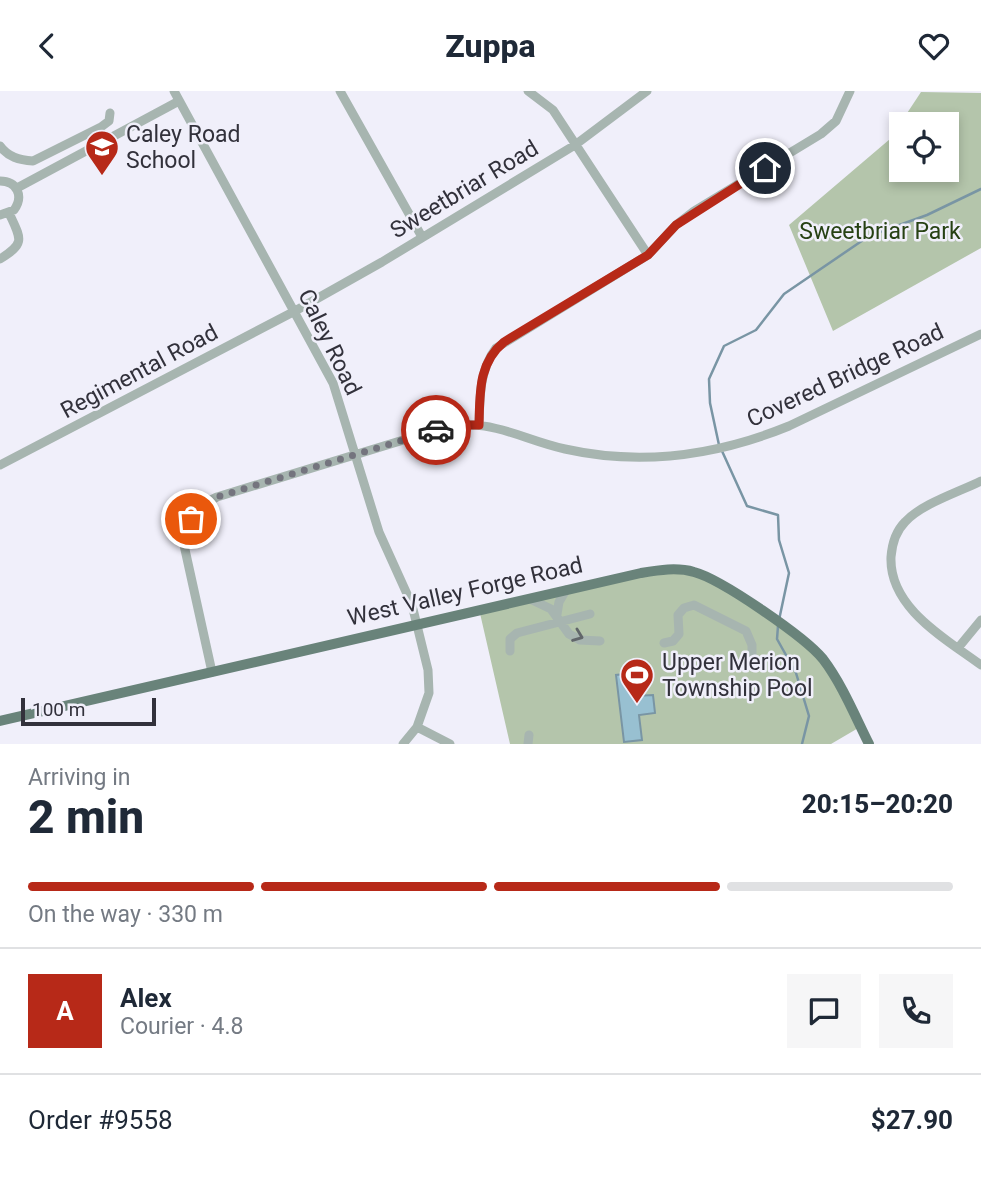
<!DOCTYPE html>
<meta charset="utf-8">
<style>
body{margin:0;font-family:Roboto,sans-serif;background:#f6f6f7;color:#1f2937;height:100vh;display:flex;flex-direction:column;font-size:26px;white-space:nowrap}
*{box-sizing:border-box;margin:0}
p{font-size:23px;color:#747a83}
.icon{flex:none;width:38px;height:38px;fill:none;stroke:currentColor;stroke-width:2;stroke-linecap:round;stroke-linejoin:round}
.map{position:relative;height:653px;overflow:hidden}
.sheet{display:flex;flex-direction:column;background:#fff;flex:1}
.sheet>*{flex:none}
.controls{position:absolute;left:889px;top:21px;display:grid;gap:14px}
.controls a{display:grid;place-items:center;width:70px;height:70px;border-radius:0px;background:#fff;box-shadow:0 4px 10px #0003;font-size:35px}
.scale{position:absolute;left:21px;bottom:18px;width:135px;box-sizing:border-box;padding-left:7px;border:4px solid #32313b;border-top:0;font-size:19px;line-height:24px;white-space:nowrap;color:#32313b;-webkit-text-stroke:5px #f0effa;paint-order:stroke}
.pin{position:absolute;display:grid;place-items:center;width:60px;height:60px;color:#fff;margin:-30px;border:4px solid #fff;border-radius:50%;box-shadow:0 2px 7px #0007}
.courier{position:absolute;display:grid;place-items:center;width:70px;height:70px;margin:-35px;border:5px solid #b72918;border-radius:50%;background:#fff;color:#222;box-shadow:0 2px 9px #0007}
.head em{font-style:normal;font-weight:800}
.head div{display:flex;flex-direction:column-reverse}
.head{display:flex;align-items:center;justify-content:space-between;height:119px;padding:0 28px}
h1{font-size:46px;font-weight:800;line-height:52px}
.bar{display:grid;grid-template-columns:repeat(4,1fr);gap:10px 7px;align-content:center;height:84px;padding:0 28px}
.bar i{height:9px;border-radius:5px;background:#e0e1e3}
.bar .active{background:#b72918}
.bar p{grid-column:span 4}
.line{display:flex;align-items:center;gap:18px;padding:0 28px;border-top:2px solid #e0e1e3}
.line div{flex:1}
.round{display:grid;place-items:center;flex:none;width:74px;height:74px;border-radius:0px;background:#f6f6f7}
header{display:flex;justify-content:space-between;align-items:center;height:91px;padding:0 28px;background:#fff;font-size:32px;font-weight:800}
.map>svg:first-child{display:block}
</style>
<header><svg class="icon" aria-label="back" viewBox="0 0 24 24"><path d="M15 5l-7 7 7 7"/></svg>Zuppa<svg class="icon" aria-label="heart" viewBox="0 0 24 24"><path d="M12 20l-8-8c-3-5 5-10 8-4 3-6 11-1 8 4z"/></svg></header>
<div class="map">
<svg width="981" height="653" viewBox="0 0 981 653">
<rect width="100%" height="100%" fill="#f0effa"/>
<path fill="#b4c5ab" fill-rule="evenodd" d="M921 1 981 2V157L833 240 789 134 890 48ZM947 33V79H901V33Z
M696 481 812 556 860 636 831 653H510L479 518 641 482Z"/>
<path fill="#98c0d1" stroke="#7995a4" stroke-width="2" d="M633 582 635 605 653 604 655 622 639 624 642 649 624 651 616 584Z"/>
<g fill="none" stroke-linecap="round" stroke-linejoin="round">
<path stroke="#7995a4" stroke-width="2.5" d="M719 354 710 312 709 288 724 255 756 239 784 203 869 145 927 124 981 98
M722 360 747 415 778 424 779 449 789 482 779 529
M778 535 777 548 796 582 809 625 802 653"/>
<path stroke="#a7b5b0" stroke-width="9" d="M174 0 333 292 379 441 412 514 428 579 429 602 417 636 403 653
M340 0 422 146
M528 0 553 19 648 164
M0 55C8 66 19 69 33 70L101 36 109 30 110 22
M0 90C17 90 24 105 14 119L0 124
M17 97 179 10
M0 168C26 152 21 148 9 122
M479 334C480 306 479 280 496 257L648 164 676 134 694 120 821 43 836 30 850 0
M0 374 295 220 382 171 575 54 647 0
M981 390C959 401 921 413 905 431 896 440 892 453 891 466 889 517 946 548 981 574
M530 508 551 518 569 543 580 549 600 550
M557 523 559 511 566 499
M664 552 673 550 679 543 678 524 684 517 694 514 746 540 752 554V563
M958 557 981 529
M510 560V548L517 542 590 523
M212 581 184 454C187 431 196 415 217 406L436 339C489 324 516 347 565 358 641 375 718 364 789 335L981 243
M417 636 450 653
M528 653 529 644"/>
<path stroke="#69837a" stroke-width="10" d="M0 630 641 482C659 479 677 476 694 481 721 488 805 546 823 568 842 593 855 625 869 653"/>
</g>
<defs><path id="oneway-chevron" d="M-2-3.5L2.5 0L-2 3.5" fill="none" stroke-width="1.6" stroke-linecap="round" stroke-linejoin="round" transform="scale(1.75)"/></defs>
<use stroke="#61666a" href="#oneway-chevron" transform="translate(578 545) rotate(21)"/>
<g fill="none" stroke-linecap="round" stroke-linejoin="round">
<path stroke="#74747e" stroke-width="7" stroke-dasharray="0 12.6" d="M191 428 200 416 217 406 436 339"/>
<path stroke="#b72918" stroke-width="9" d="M436 339 460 334H479C480 303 478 272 504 251L648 164 676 134 765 77"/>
</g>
<defs>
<g id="school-pin" transform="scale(1.75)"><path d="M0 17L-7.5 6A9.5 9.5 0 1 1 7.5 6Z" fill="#b72918" stroke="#f0effa"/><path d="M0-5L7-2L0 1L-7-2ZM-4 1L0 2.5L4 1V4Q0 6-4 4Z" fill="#fff"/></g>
<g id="stadium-pin" transform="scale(1.75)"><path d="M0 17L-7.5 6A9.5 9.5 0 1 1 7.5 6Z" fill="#b72918" stroke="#f0effa"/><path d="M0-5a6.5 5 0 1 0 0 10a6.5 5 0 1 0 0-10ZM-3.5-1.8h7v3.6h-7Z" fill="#fff"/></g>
</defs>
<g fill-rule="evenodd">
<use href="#school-pin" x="102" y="56"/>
<use href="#stadium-pin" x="637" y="584"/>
</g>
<g text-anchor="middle" stroke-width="5" stroke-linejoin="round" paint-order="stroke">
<g font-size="23" fill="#32313b" stroke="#f0effa" text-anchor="start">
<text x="126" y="51">Caley Road<tspan x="126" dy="26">School</tspan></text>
<text x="662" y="579">Upper Merion<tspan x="662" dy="26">Township Pool</tspan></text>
</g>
<g font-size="23" fill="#32313b" stroke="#f0effa">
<text transform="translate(464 98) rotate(-31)" y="8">Sweetbriar Road</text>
<text transform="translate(330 251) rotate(64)" y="8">Caley Road</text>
<text transform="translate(139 280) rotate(-28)" y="8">Regimental Road</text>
<text transform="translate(845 284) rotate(-25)" y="8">Covered Bridge Road</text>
<text transform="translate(465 500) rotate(-13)" y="8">West Valley Forge Road</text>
</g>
<g font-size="23" fill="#264113" stroke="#f0effa">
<text x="880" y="148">Sweetbriar Park</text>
</g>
</g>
</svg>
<div class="controls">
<a><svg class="icon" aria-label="locate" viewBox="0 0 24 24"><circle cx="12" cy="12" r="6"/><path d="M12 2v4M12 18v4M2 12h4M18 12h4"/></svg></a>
</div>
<div class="scale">100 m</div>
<div class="pin" style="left:191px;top:428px;background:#ea580c"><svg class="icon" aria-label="bag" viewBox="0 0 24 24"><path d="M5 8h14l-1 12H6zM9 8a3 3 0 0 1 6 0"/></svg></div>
<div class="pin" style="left:765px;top:77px;background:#1f2937"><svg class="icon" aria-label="home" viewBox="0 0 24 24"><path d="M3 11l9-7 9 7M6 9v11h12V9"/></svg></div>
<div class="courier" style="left:436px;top:339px"><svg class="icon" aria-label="car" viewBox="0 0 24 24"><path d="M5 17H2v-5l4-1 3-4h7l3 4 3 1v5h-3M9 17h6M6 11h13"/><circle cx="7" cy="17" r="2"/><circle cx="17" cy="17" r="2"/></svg></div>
</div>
<section class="sheet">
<div class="head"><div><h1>2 min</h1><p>Arriving in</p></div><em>20:15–20:20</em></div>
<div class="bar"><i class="active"></i><i class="active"></i><i class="active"></i><i></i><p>On the way · 330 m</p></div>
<div class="line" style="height:126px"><b class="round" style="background:#b72918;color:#fff">A</b><div><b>Alex</b><p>Courier · 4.8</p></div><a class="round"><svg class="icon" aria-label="chat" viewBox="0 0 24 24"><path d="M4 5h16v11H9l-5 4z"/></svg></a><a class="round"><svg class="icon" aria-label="phone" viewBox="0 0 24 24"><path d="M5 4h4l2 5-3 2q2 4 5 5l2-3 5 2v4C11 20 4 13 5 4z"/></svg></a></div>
<div class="line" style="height:91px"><div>Order #9558</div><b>$27.90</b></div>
</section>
